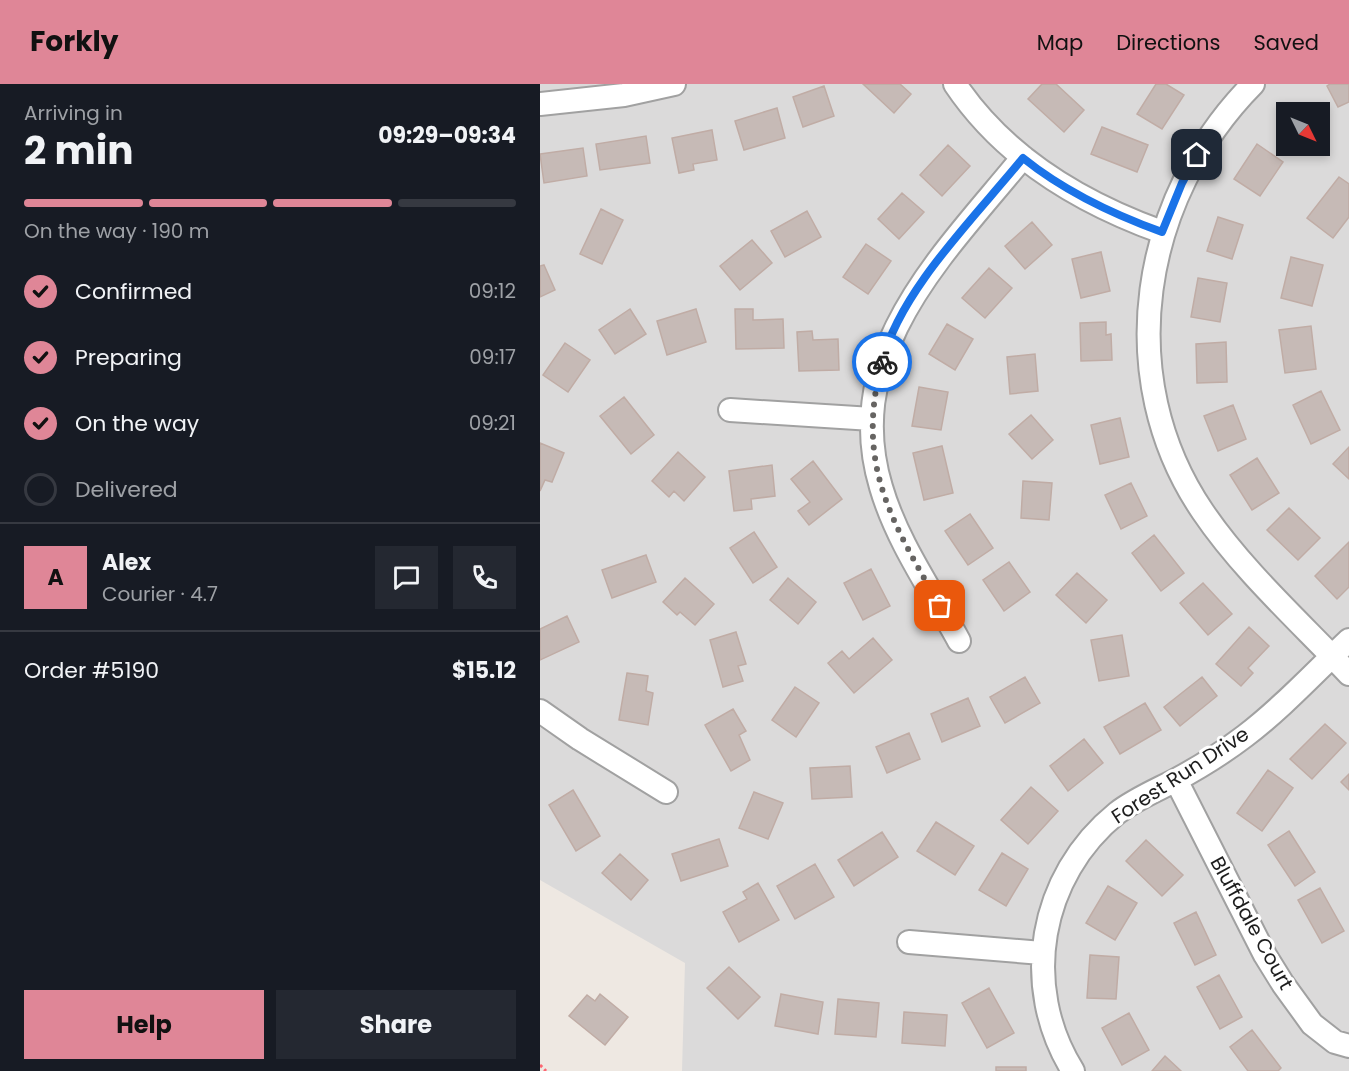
<!DOCTYPE html>
<meta charset="utf-8">
<style>
body{margin:0;font-family:Poppins,sans-serif;background:#242831;color:#f1f3f6;height:100vh;display:flex;flex-direction:column;font-size:22px;white-space:nowrap}
*{box-sizing:border-box;margin:0}
p{font-size:20px;color:#9ea1a6}
.icon{flex:none;width:33px;height:33px;fill:none;stroke:currentColor;stroke-width:2;stroke-linecap:round;stroke-linejoin:round}
.map{position:relative;flex:1;overflow:hidden}
.details{display:flex;flex-direction:column;background:#171b24;width:540px}
.details>*{flex:none}
.needle{width:39px;rotate:133deg}
.fabs{position:absolute;left:736px;top:18px;display:grid;gap:12px}
.fabs a{display:grid;place-items:center;width:54px;height:54px;border-radius:0px;background:#171b24;box-shadow:0 3px 9px #0003;font-size:30px}
.pin{position:absolute;display:grid;place-items:center;width:51px;height:51px;color:#fff;margin:-26px;border-radius:12px;box-shadow:0 3px 9px #0006}
.courier{position:absolute;display:grid;place-items:center;width:60px;height:60px;margin:-30px;border:4px solid #1a73e8;border-radius:50%;background:#fff;color:#222;box-shadow:0 2px 8px #0007}
.overview em{font-style:normal;font-weight:700}
.overview div{display:flex;flex-direction:column-reverse}
.overview{display:flex;align-items:center;justify-content:space-between;height:102px;padding:0 24px}
h1{font-size:39px;font-weight:700;line-height:45px}
.bar{display:grid;grid-template-columns:repeat(4,1fr);gap:9px 6px;align-content:center;height:72px;padding:0 24px}
.bar i{height:8px;border-radius:4px;background:#363941}
.bar .active{background:#df8697}
.bar p{grid-column:span 4}
.line{display:flex;align-items:center;gap:15px;padding:0 24px;border-top:2px solid #363941}
.line div{flex:1}
.round{display:grid;place-items:center;flex:none;width:63px;height:63px;border-radius:0px;background:#242831}
ol{padding:0 24px;list-style:none}
li{display:flex;align-items:center;gap:18px;height:66px}
li p{margin-inline-start:auto}
li .icon{padding:6px;border-radius:50%;background:#df8697;color:#111;stroke-width:4}
li:last-child{color:#9ea1a6}
li i{width:33px;height:33px;border:3px solid #363941;border-radius:50%}
.primary-button{display:flex;gap:12px;margin-top:auto;padding:12px 24px}
.primary-button a{flex:1;height:69px;border-radius:0px;background:#df8697;color:#111;font-size:24px;font-weight:700;line-height:69px;text-align:center}
.primary-button a+a{background:#242831;color:#f1f3f6}
header{display:flex;align-items:center;gap:36px;box-sizing:border-box;height:84px;padding:0 30px;background:#df8697;color:#111}
header strong{font-size:28px}
nav{display:flex;gap:33px;margin-inline-start:auto;font-size:21px}
main{display:flex;flex:1;min-height:0}
.map>svg:first-child{display:block}
</style>
<header>
<strong>Forkly</strong>
<nav><a>Map</a><a>Directions</a><a>Saved</a></nav>
</header>
<main>
<section class="details">
<div class="overview"><div><h1>2 min</h1><p>Arriving in</p></div><em>09:29–09:34</em></div>
<div class="bar"><i class="active"></i><i class="active"></i><i class="active"></i><i></i><p>On the way · 190 m</p></div>
<ol>
<li><svg class="icon" aria-label="check" viewBox="0 0 24 24"><path d="M5 12l5 5 9-10"/></svg>Confirmed<p>09:12</p></li>
<li><svg class="icon" aria-label="check" viewBox="0 0 24 24"><path d="M5 12l5 5 9-10"/></svg>Preparing<p>09:17</p></li>
<li><svg class="icon" aria-label="check" viewBox="0 0 24 24"><path d="M5 12l5 5 9-10"/></svg>On the way<p>09:21</p></li>
<li><i></i>Delivered</li>
</ol>
<div class="line" style="height:108px"><b class="round" style="background:#df8697;color:#111">A</b><div><b>Alex</b><p>Courier · 4.7</p></div><a class="round"><svg class="icon" aria-label="chat" viewBox="0 0 24 24"><path d="M4 5h16v11H9l-5 4z"/></svg></a><a class="round"><svg class="icon" aria-label="phone" viewBox="0 0 24 24"><path d="M5 4h4l2 5-3 2q2 4 5 5l2-3 5 2v4C11 20 4 13 5 4z"/></svg></a></div>
<div class="line" style="height:78px"><div>Order #5190</div><b>$15.12</b></div>
<div class="primary-button"><a>Help</a><a>Share</a></div>
</section>
<div class="map">
<svg width="809" height="987" viewBox="0 0 809 987">
<rect width="100%" height="100%" fill="#eee8e2"/>
<path fill="#dbdada" fill-rule="evenodd" d="M0 0H809V987H142L145 879 0 796ZM747 28H780V62H747Z"/>
<path fill="#c6bab6" stroke="#c0aca5" stroke-width="1.5" d="M323 0H360L371 10 354 29Z
M502 0H516L544 26 524 48 488 15Z
M616 0H626L644 11 622 45 597 30Z
M790 0H809V18L798 23 787 2Z
M284 2 294 32 263 43 253 13Z
M237 24 245 54 204 66 195 37Z
M747 35V53L738 43Z
M562 43 608 61 597 88 551 70Z
M172 46 177 76 153 80 154 86 139 89 132 54Z
M106 52 110 79 60 86 56 60Z
M717 60 743 78 720 112 694 95Z
M408 61 430 82 402 112 380 91Z
M43 64 47 92 4 99 0 70Z
M799 93 809 100V133L793 154 767 134Z
M362 109 384 128 359 155 338 135Z
M61 125 83 136 62 180 40 170Z
M267 127 281 153 245 173 231 147Z
M678 133 703 141 692 175 667 167Z
M492 138 512 161 485 185 465 162Z
M212 156 232 179 200 206 180 182Z
M326 160 351 177 328 210 303 193Z
M561 168 570 207 541 214 532 175Z
M751 173 783 181 772 222 741 214Z
M4 181 15 206 0 213V182Z
M449 184 472 204 445 234 422 214Z
M658 194 687 199 680 238 651 233Z
M90 225 106 250 75 270 59 246Z
M156 225 166 258 127 271 117 237Z
M195 225H213V236L243 235 244 264 196 265Z
M566 238V251L571 250 572 276 541 277 540 239Z
M407 240 433 255 415 286 389 270Z
M771 242 776 285 745 289 739 246Z
M272 247 273 256 298 255 299 286 259 287 257 248Z
M686 258 687 298 657 299 656 260Z
M25 259 50 276 28 308 3 291Z
M495 270 498 307 470 310 467 273Z
M379 303 408 308 401 346 372 342Z
M781 307 800 346 771 360 753 321Z
M84 313 114 351 91 370 60 332Z
M693 321 706 355 678 367 664 332Z
M491 331 513 356 492 375 469 350Z
M580 334 589 373 560 380 551 341Z
M0 359 24 369 12 398 5 396 0 407Z
M402 362 413 409 384 416 373 369Z
M809 363V395L793 380Z
M138 368 165 393 144 417 134 407 129 413 112 397Z
M717 374 739 409 712 426 690 391Z
M273 377 302 415 269 441 258 427 270 418 251 395Z
M232 381 235 412 211 415 212 425 194 427 189 387Z
M483 397 512 399 509 436 481 434Z
M591 399 607 432 581 445 565 411Z
M749 424 780 454 758 476 727 446Z
M430 430 453 464 428 481 405 447Z
M214 448 237 483 213 499 190 464Z
M614 451 644 489 621 507 592 469Z
M809 458V503L797 515 775 492Z
M106 471 116 498 72 514 62 486Z
M469 478 490 508 464 527 443 496Z
M331 485 350 522 323 536 304 499Z
M537 489 567 516 546 539 516 511Z
M145 494 174 520 155 541 140 528 137 531 123 518Z
M248 494 276 518 258 540 230 516Z
M663 499 692 530 668 551 640 519Z
M27 532 39 558 0 576V545Z
M709 543 729 562 708 584 713 589 701 602 676 580Z
M196 548 206 580 198 582 203 597 183 603 170 556Z
M582 551 589 592 559 597 551 556Z
M333 554 352 576 314 609 288 579 302 567 309 575Z
M87 589 108 592 106 607 113 609 108 641 79 636Z
M485 593 500 619 465 639 450 613Z
M662 593 677 612 640 642 624 623Z
M255 603 279 619 256 653 232 636Z
M428 614 440 642 402 658 391 630Z
M605 619 621 646 580 670 564 643Z
M193 625 206 647 199 651 210 676 191 687 165 641Z
M785 640 806 659 772 695 750 675Z
M369 649 380 675 347 689 336 663Z
M544 655 563 679 528 707 510 682Z
M310 682 312 713 272 715 270 684Z
M728 686 753 704 722 747 697 729Z
M809 690V706L801 698Z
M491 703 518 727 488 760 461 736Z
M33 706 60 752 36 767 9 721Z
M214 708 243 719 228 755 199 744Z
M396 738 434 762 415 791 377 767Z
M749 747 775 788 755 802 728 761Z
M342 748 358 773 314 802 298 776Z
M179 755 188 782 141 797 132 770Z
M606 756 643 791 622 812 586 777Z
M462 769 488 785 466 822 439 806Z
M80 770 108 796 91 816 62 789Z
M275 780 294 813 255 835 237 802Z
M218 799 239 836 199 858 183 828 207 815 203 808Z
M568 802 597 819 575 856 546 839Z
M780 804 804 847 782 859 758 816Z
M656 828 676 871 655 881 634 839Z
M550 871 579 873 576 915 547 914Z
M189 883 220 913 198 935 167 904Z
M679 891 702 933 680 945 657 903Z
M449 904 474 949 447 964 422 919Z
M60 910 88 933 65 961 29 932 47 911 55 917Z
M241 910 283 918 278 950 235 942Z
M298 915 339 919 336 953 295 950Z
M364 928 407 931 405 962 362 959Z
M589 929 609 966 582 981 562 944Z
M712 946 741 984 738 987H708L690 963Z
M625 972 641 987H612Z
M456 983H486V987H456Z"/>
<g fill="none" stroke-linecap="round" stroke-linejoin="round">
<g stroke="#a1a1a1" stroke-width="26">
<path id="minor" d="M415 0C464 73 541 119 622 148
M713 0C601 113 571 293 663 428 703 487 761 539 809 590
M0 20 84 11 134 0
M190 326 332 335
M419 557C392 507 357 458 341 403 300 267 405 169 483 73
M0 627 40 655 126 708
M636 696 725 871 743 900 772 940 795 958 809 962
M369 858 502 869
M533 987C480 902 499 792 577 729 595 715 617 706 636 696 660 683 684 668 705 652 742 624 775 588 809 556"/>
</g>
<path stroke="#fc6671" stroke-width="3" stroke-dasharray="3 3" stroke-linecap="butt" d="M0 981 6 987"/>
<use href="#minor" stroke="#fff" stroke-width="22"/>
</g>
<g fill="none" stroke-linecap="round" stroke-linejoin="round">
<path stroke="#666462" stroke-width="6" stroke-dasharray="0 10.8" d="M342 278C315 380 351 436 400 522"/>
<path stroke="#1a73e8" stroke-width="8" d="M342 278C360 206 437 131 483 74 524 107 572 130 622 148L642 99 657 71"/>
</g>
<g text-anchor="middle" stroke-width="6" stroke-linejoin="round" paint-order="stroke">
<g font-size="20" fill="#1d1d1d" stroke="#fff">
<text transform="translate(640 691) rotate(-33)" y="7">Forest Run Drive</text>
<text transform="translate(712 839) rotate(61)" y="7">Bluffdale Court</text>
</g>
</g>
</svg>
<div class="fabs">
<a><svg class="needle" viewBox="-14 -14 28 28"><path d="M0-13l5 13h-10z" fill="#e53935"/><path d="M0 13l5-13h-10z" fill="#9ea1a6"/></svg></a>
</div>
<div class="pin" style="left:400px;top:522px;background:#ea580c"><svg class="icon" aria-label="bag" viewBox="0 0 24 24"><path d="M5 8h14l-1 12H6zM9 8a3 3 0 0 1 6 0"/></svg></div>
<div class="pin" style="left:657px;top:71px;background:#1f2937"><svg class="icon" aria-label="home" viewBox="0 0 24 24"><path d="M3 11l9-7 9 7M6 9v11h12V9"/></svg></div>
<div class="courier" style="left:342px;top:278px"><svg class="icon" aria-label="bike" viewBox="0 0 24 24"><circle cx="6" cy="16" r="4"/><circle cx="18" cy="16" r="4"/><path d="M6 16l4-8h5l3 8M10 8l3 8H6M13 5h3"/></svg></div>
</div>
</main>
